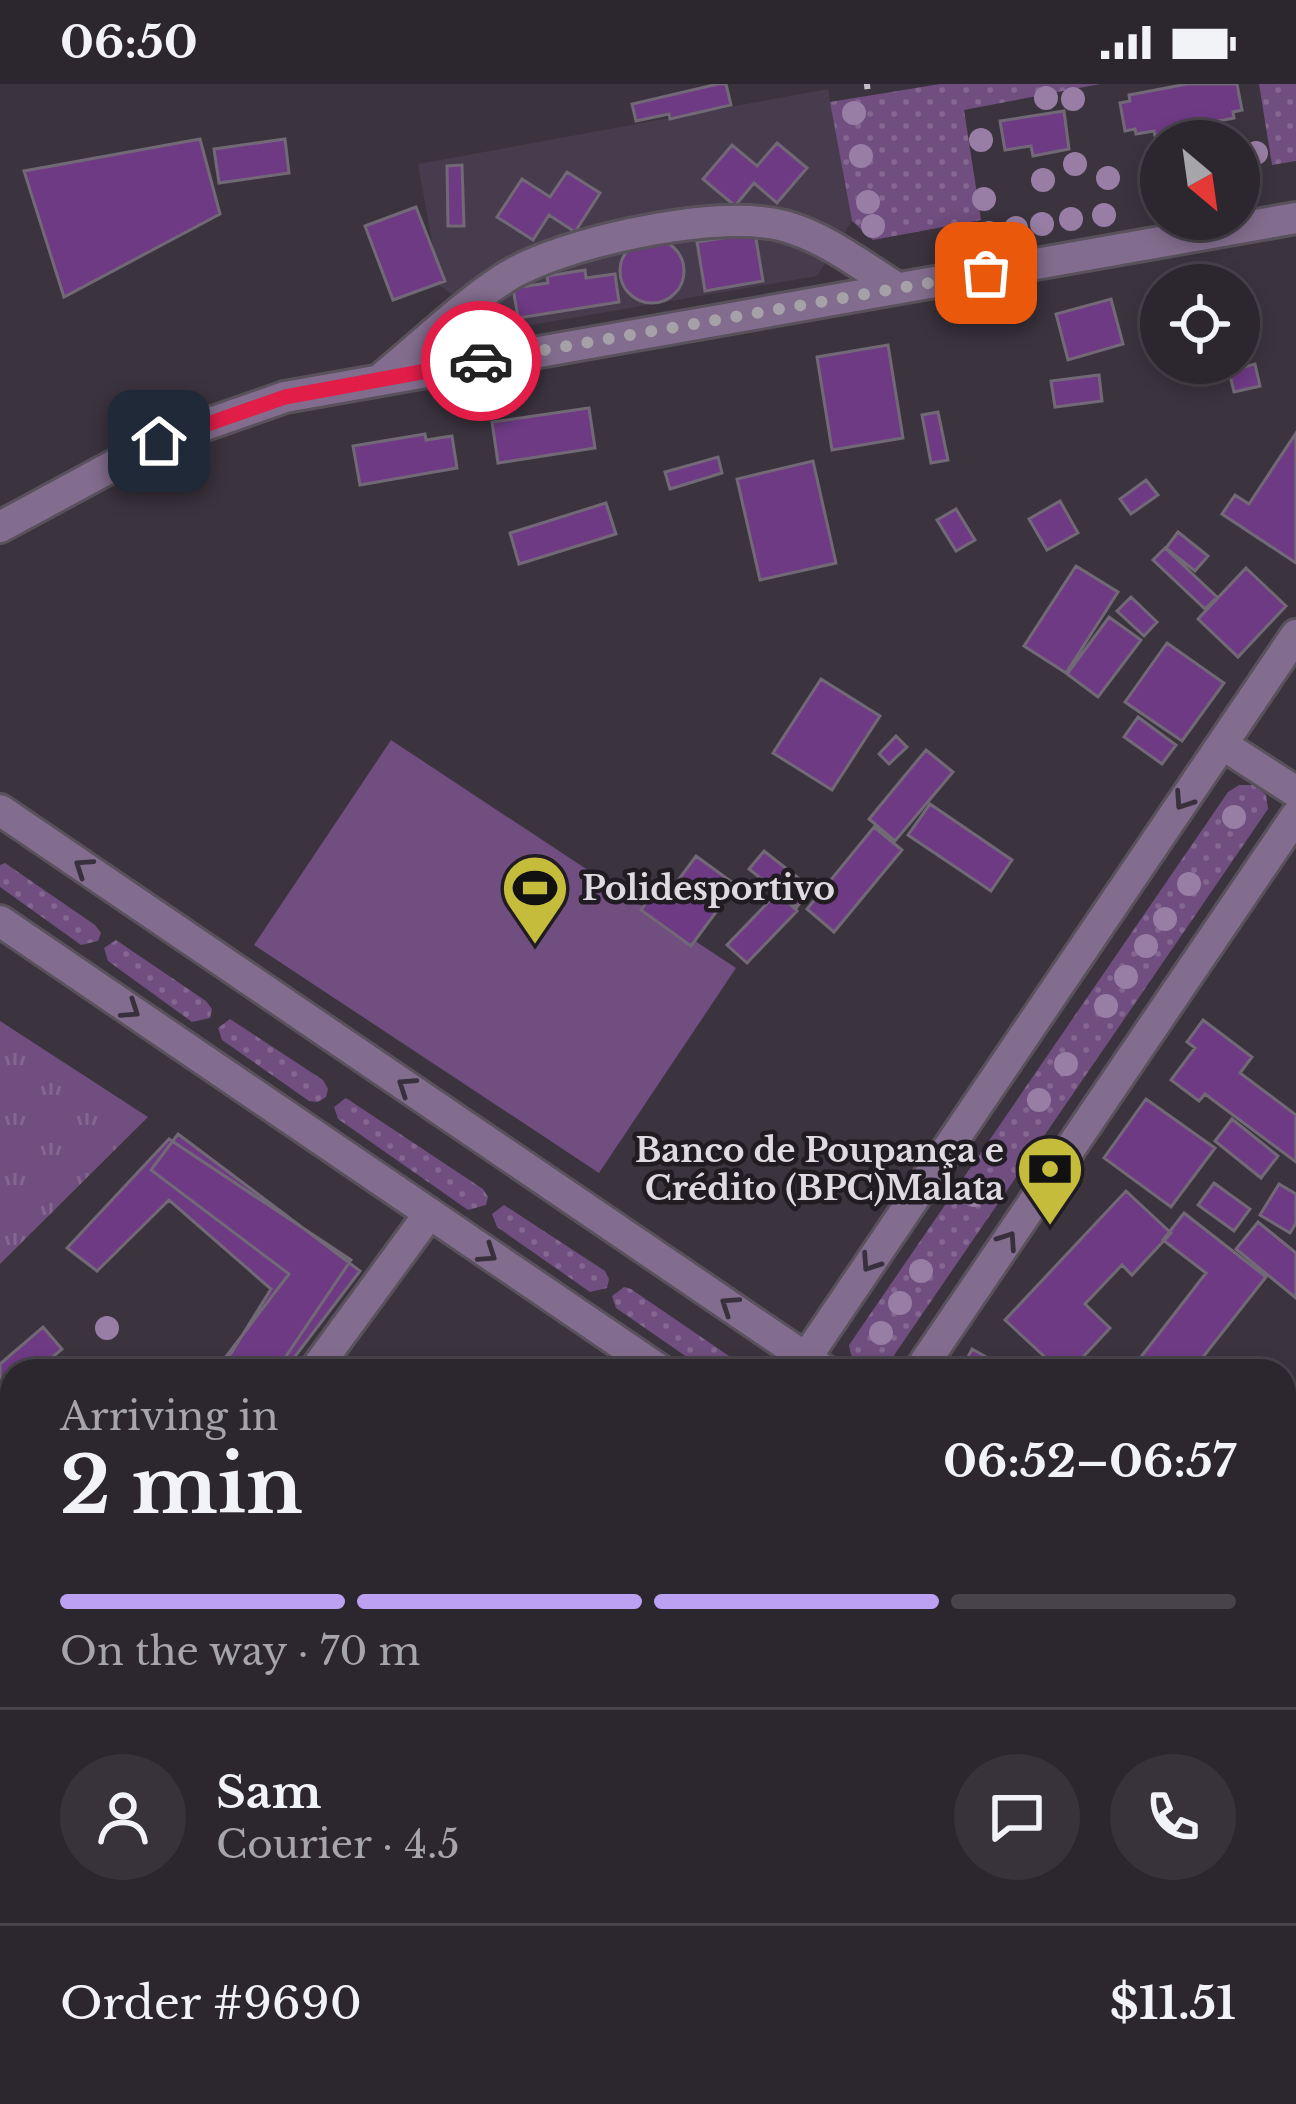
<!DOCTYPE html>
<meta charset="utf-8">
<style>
body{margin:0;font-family:"Libre Baskerville",serif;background:#38323a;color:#f1f3f6;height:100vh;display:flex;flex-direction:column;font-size:45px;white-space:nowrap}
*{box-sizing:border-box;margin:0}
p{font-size:39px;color:#a6a5aa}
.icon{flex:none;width:66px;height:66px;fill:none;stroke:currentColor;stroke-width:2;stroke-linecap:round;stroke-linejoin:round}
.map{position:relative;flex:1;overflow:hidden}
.details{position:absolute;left:0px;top:1275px;width:1296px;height:747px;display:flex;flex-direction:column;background:#2c262e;border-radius:36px 36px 0 0;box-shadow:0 6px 18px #0003,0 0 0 3px #48434a}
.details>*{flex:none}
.needle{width:78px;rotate:151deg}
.fabs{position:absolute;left:1140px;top:36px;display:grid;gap:24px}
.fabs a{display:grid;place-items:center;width:120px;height:120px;border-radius:50%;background:#2c262e;box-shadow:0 6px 18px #0003,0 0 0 3px #48434a;font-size:60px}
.pin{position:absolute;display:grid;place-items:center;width:102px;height:102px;color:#fff;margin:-51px;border-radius:24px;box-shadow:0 6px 18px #0006}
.courier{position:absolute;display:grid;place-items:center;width:120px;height:120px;margin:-60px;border:9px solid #e11d48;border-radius:50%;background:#fff;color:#222;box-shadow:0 3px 15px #0007}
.overview em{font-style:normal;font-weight:700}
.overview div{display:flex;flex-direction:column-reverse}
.overview{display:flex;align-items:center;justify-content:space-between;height:204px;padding:0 60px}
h1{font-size:78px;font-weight:700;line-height:90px}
.bar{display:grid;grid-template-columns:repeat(4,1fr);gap:18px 12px;align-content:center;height:144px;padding:0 60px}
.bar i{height:15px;border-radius:9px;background:#48434a}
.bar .selected{background:#bca0f2}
.bar p{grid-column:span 4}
.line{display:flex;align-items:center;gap:30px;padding:0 60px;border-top:3px solid #48434a}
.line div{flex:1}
.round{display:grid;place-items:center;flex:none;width:126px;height:126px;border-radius:63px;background:#38323a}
.status{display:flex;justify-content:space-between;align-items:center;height:84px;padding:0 60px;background:#2c262e;direction:ltr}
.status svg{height:33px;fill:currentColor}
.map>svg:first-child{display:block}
</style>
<div class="status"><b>06:50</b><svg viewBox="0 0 49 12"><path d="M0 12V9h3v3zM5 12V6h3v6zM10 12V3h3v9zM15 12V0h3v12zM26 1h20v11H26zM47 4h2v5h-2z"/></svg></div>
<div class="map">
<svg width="1296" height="2020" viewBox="0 0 1296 2020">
<defs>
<pattern id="grass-tufts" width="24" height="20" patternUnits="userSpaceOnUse" patternTransform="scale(3)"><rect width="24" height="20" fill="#704e7f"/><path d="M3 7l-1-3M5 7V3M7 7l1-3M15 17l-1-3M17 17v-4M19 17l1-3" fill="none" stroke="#846791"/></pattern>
<pattern id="garden-dots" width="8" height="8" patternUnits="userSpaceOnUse" patternTransform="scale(3)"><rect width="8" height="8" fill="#704e7f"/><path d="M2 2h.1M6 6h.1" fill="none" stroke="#846791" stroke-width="1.8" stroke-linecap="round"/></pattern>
</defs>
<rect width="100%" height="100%" fill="#3b333e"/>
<path fill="#473c4d" d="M828 5 852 137 817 192 502 246 440 202 418 80Z"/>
<path fill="url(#grass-tufts)" d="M0 937 148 1033 0 1180Z"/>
<path fill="url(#garden-dots)" d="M940 0H1100L964 26 981 136 873 156 852 137 830 18Z
M1259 0H1296V77L1272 81Z
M1239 701H1256L1266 711 1268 725 886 1283C863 1291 852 1283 849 1261L1228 708Z
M5 779 95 841 101 849 98 857 81 861 0 803V781Z
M116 856 206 917 212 925 210 934 192 938 108 877 104 864Z
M230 935 323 996 328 1005 326 1013 318 1018 309 1017 222 956 218 944Z
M346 1014 483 1105 488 1113 486 1121 468 1126 338 1035 334 1023Z
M504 1121 605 1187 609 1195 607 1204 590 1208 497 1143 492 1130Z
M624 1203 631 1205 751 1287H707L616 1224 612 1212Z"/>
<path fill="#704e7f" d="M391 656 736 884 599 1089 254 861Z"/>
<path fill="#6e3a84" stroke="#726976" stroke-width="3" d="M718 0H726L731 21 670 35 669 30 636 37 632 20Z
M1187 0H1237L1242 26 1233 28 1234 34 1213 38 1215 46 1156 57 1154 47 1136 50 1135 45 1125 47 1120 19 1130 17 1129 11Z
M1064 27 1069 65 1033 72 1031 62 1005 66 1000 37Z
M200 55 220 130 64 213 24 87Z
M285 55 289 89 219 99 214 65Z
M777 59 807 84 777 119 754 99 735 122 703 95 732 61 757 82Z
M462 81 464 142H448L447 82Z
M567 88 600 109 575 148 549 131 533 156 497 133 522 95 550 113Z
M416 123 445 197 393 216 365 142Z
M755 149 763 197 705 207 697 158Z
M620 187a32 32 0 1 1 64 0a32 32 0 1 1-64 0Z
M585 186 586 194 615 190 619 218 518 234 513 204 548 199 547 192Z
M1111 215 1123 260 1068 276 1056 230Z
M888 261 903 354 832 366 817 273Z
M1255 280 1260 302 1234 308 1229 287Z
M1099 291 1102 317 1055 323 1051 297Z
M589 324 595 364 498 379 492 338Z
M938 328 948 376 931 379 922 331Z
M1296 349V479L1222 430 1235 411 1249 420Z
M425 350 426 356 452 352 457 384 360 401 353 362Z
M718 373 722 389 670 405 665 388Z
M813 377 836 479 760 496 737 395Z
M1146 396 1158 411 1131 430 1120 415Z
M1060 417 1078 449 1047 466 1029 435Z
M606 419 616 450 519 480 510 449Z
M956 425 975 456 956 467 937 436Z
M1178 448 1208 472 1195 487 1166 464Z
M1165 464 1217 513 1205 525 1153 476Z
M1076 482 1118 508 1066 589 1024 562Z
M1246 484 1286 522 1238 573 1198 535Z
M1131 513 1157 538 1144 552 1117 527Z
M1109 533 1141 556 1098 613 1067 590Z
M1167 559 1224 599 1182 657 1125 618Z
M821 595 880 632 832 706 773 669Z
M1138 633 1176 661 1162 680 1124 653Z
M896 652 907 663 889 680 879 670Z
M926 666 953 688 895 757 869 735Z
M930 720 1012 776 991 807 908 751Z
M874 743 902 766 834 848 807 825Z
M764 767 811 804 797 823 749 785Z
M696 772 736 801 691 862 641 826 657 803 668 810Z
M778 808 797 827 747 879 727 861Z
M1203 936 1252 973 1240 989 1296 1031V1078L1205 1010 1199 1017 1171 996 1195 964 1187 958Z
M1146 1015 1215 1064 1171 1123 1104 1074Z
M1232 1035 1278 1072 1261 1094 1215 1057Z
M178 1050 360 1187 284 1287H215L289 1190 151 1086Z
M169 1055 351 1176 276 1287H220L271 1205 169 1116 97 1187 67 1164Z
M1214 1099 1250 1125 1234 1147 1198 1121Z
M1279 1100 1296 1110V1139L1290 1149 1260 1131Z
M1126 1107 1171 1149 1132 1191 1122 1181 1085 1220 1110 1244 1070 1287H1060L1005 1236Z
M1184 1129 1266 1193 1192 1287H1130L1206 1189 1163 1156Z
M1258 1138 1296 1169V1214L1236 1165Z
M43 1243 62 1265 43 1281 49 1287H12V1382L0 1392V1280Z
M972 1265 1011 1287H961Z
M1284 1292 1296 1304V1376L1284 1364Z
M1284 1745 1296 1753V1869L1284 1860Z
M1284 1860 1296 1869V1929L1284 1920Z
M1284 1967 1296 1976V2020H1220L1206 2010H1284Z
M162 2010H206L218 2020H153Z
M458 2010H547L540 2020H451Z
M634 2010H729L721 2020H626Z
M821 2010 828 2015 825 2020H793L781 2011Z
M833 2010H910L902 2020H831L828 2017Z
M1073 2010H1142L1147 2014 1142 2020H1086Z"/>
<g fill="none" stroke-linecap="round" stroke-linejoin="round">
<g stroke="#59515b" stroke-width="36">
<path id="minor" d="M384 292C421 262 482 203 523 184 582 155 721 125 784 142 825 153 862 182 897 204
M0 443 159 357 285 313 1296 134
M1222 660 1296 708
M0 726 825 1287
M0 837 661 1287
M314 1287 429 1130
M797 1287 1296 551
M919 1287 1296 732
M1284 1555 1296 1538
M1284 1599 1296 1607
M1284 1710 1296 1718
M0 1715 12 1699
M0 2005 13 2020
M299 2020 306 2010
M421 2020 427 2010
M969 2020 976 2010"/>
</g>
<use href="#minor" stroke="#836d8e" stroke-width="30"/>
<path stroke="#c4bfc6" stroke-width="9" stroke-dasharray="6 12" stroke-linecap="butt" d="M864 1 873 0"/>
</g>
<g fill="#987ea4">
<circle cx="1046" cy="14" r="12"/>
<circle cx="1073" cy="15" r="12"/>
<circle cx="854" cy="29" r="12"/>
<circle cx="981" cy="56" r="12"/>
<circle cx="1256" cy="69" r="12"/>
<circle cx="861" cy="72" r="12"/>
<circle cx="1075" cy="80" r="12"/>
<circle cx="1108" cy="94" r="12"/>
<circle cx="1043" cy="96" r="12"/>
<circle cx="984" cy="115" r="12"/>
<circle cx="868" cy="118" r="12"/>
<circle cx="1104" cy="131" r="12"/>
<circle cx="1071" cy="135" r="12"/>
<circle cx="1042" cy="140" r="12"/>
<circle cx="873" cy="142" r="12"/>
<circle cx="1016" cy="144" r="12"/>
<circle cx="989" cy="149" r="12"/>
<circle cx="1234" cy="733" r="12"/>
<circle cx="1189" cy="800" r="12"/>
<circle cx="1165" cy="835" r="12"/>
<circle cx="1146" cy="862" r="12"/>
<circle cx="1126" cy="893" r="12"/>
<circle cx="1106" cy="922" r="12"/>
<circle cx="1066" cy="980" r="12"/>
<circle cx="1039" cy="1016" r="12"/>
<circle cx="974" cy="1111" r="12"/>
<circle cx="921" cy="1187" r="12"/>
<circle cx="900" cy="1219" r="12"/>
<circle cx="107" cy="1244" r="12"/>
<circle cx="881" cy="1249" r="12"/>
</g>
<defs><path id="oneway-chevron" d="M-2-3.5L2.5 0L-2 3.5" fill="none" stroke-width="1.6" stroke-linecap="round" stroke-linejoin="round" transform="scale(3)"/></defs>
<g stroke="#39303d">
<use href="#oneway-chevron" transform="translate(1183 717) rotate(124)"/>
<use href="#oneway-chevron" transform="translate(83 783) rotate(-146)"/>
<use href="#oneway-chevron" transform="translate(131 926) rotate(34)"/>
<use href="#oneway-chevron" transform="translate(406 1002) rotate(-146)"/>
<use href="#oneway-chevron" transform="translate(1008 1156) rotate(-56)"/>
<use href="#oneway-chevron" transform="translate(488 1170) rotate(34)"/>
<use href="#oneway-chevron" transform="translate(870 1179) rotate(124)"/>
<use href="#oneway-chevron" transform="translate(729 1221) rotate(-146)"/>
</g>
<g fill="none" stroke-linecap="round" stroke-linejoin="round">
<path stroke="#a6a0a8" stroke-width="12" stroke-dasharray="0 21.6" d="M481 277 986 189"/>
<path stroke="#e11d48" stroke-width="15" d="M159 357 285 313 481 277"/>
</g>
<defs>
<g id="stadium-pin" transform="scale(3.45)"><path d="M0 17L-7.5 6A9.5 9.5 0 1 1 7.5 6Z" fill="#c6bc3c" stroke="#201c22"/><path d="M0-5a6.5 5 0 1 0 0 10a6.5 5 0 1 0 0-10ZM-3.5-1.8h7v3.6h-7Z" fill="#111"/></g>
<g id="bank-pin" transform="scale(3.45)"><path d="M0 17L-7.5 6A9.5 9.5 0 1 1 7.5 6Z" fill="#c6bc3c" stroke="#201c22"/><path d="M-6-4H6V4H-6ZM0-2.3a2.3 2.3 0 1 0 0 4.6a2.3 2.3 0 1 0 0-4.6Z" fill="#111"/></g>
</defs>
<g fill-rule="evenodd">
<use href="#stadium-pin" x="535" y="804"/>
<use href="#bank-pin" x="1050" y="1085"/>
</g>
<g text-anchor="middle" stroke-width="9" stroke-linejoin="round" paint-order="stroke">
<g font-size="33" font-weight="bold" fill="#dfdae1" stroke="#201c22" text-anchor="start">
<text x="582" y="816">Polidesportivo</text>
<text x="1004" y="1078" text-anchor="end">Banco de Poupança e<tspan x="1004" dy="38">Crédito (BPC)Malata</tspan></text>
</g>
</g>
</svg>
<div class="fabs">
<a><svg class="needle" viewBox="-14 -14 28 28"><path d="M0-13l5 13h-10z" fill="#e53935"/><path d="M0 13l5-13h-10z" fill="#a6a5aa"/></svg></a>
<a><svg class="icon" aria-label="locate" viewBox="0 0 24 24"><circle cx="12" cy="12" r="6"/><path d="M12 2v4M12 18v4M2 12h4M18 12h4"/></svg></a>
</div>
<div class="pin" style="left:986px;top:189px;background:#ea580c"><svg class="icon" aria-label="bag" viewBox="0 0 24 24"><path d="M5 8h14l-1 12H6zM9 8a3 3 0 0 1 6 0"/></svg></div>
<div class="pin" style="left:159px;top:357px;background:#1f2937"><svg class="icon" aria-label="home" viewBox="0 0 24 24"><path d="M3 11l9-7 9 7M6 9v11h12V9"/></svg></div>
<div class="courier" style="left:481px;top:277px"><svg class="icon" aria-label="car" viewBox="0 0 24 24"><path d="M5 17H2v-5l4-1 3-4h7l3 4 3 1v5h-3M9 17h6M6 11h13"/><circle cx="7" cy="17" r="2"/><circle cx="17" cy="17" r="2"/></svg></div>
<section class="details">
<div class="overview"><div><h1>2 min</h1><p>Arriving in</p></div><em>06:52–06:57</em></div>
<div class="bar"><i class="selected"></i><i class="selected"></i><i class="selected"></i><i></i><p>On the way · 70 m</p></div>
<div class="line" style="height:216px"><a class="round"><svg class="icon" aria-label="person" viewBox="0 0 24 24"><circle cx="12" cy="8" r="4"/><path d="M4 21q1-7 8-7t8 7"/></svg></a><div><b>Sam</b><p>Courier · 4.5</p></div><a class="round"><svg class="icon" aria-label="chat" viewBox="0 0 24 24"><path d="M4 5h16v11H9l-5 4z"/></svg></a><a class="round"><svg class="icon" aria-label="phone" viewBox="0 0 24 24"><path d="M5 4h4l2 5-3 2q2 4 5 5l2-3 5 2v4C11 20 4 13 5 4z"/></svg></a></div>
<div class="line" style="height:156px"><div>Order #9690</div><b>$11.51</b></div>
</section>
</div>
